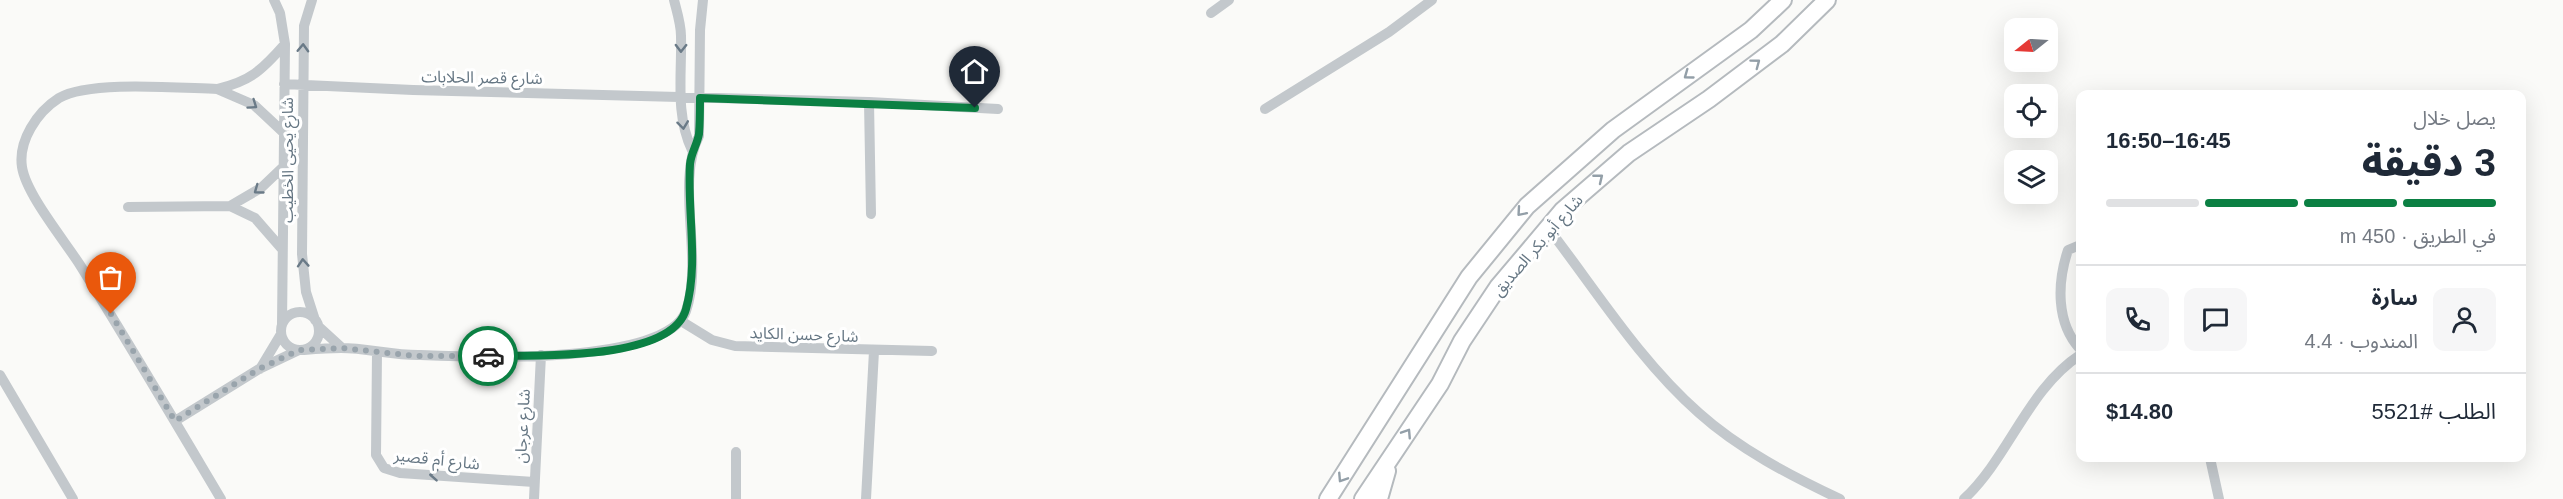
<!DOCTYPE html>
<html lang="ar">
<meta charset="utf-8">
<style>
body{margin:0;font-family:Arial,"Noto Sans Arabic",sans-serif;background:#f6f6f7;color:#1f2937;direction:rtl;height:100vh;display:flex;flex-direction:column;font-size:22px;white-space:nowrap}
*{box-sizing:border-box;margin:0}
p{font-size:20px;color:#747a83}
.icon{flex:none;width:33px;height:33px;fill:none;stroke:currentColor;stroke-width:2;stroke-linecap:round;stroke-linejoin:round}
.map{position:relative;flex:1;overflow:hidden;direction:ltr}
.drawer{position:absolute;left:2076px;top:90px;width:450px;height:372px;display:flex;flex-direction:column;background:#fff;border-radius:12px;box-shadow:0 6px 24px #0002;direction:rtl}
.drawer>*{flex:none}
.needle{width:39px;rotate:252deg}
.tools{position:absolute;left:2004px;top:18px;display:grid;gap:12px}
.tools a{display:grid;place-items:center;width:54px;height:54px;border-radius:12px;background:#fff;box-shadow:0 6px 24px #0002;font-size:30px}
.pin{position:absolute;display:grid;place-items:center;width:51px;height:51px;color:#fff;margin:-62px -26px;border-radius:50% 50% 50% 0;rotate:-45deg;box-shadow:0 0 6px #0007}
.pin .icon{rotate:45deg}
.courier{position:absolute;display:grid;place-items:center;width:60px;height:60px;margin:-30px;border:4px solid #0b8043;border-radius:50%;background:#fff;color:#222;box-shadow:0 2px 8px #0007}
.overview em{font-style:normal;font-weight:800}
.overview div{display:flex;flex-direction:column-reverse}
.overview{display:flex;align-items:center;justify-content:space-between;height:102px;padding:0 30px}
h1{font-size:39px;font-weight:800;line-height:45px}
.bar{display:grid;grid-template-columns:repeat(4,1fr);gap:9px 6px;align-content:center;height:72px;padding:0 30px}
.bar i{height:8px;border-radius:4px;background:#e0e1e3}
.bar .on{background:#0b8043}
.bar p{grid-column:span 4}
.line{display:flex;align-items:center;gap:15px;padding:0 30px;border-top:2px solid #e0e1e3}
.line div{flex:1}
.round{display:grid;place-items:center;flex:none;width:63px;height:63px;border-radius:12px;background:#f6f6f7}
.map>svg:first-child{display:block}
</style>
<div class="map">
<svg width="2563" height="499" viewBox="0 0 2563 499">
<rect width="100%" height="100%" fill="#fafaf8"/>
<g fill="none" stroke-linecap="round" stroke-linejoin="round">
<g stroke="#b5babe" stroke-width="20">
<path id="primary" d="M1328 499 1469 277 1527 206 1613 130 1751 30 1783 0
M1363 499 1440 384 1462 341 1498 287 1563 210 1629 153 1709 99 1782 44 1827 0
M1379 499 1387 471"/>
</g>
<path stroke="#c3c8cc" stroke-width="10" d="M274 0 280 13 285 44 282 325
M312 0 304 26 302 254 306 292 315 320
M674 0C677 12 681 24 681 36 682 74 675 115 692 150
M1211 13 1229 0
M284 84 413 90 869 102 998 109
M217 89 254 105 283 132
M869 102 871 214
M1265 109 1389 32 1432 0
M230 206 261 188 282 168
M128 207 230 206 255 218 282 249
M1548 228C1596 290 1639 360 1699 413 1739 449 1791 476 1840 499
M2080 245 2068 250C2057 283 2056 323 2080 349
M281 331a19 19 0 1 1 38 0a19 19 0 1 1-38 0Z
M681 321 712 340 735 346 932 351
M319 327 342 348
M304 350C316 349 329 348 341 348 366 348 392 355 418 355 468 357 667 366 686 311 704 260 675 183 699 136L700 30 703 0
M377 352 376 455 384 468 400 473 534 482
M260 369 281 334
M0 375 73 499
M175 421 259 369 299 350
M736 452V499
M2210 458 2219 499
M221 499C174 420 128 342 80 265 64 240 26 194 22 167 18 141 37 112 59 98 89 80 179 88 217 89 251 81 262 70 285 44
M534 499 541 355
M866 499 874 351
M1964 499C2009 457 2028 389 2080 355"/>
<use href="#primary" stroke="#fff" stroke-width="16"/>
</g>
<defs><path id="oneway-chevron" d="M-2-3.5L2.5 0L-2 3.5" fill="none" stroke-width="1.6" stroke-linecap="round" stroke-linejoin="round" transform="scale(1.5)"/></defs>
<g stroke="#6a7a87">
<use href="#oneway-chevron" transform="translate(303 48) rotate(-88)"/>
<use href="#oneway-chevron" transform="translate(681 48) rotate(91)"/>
<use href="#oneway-chevron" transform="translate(253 105) rotate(35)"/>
<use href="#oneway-chevron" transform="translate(683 125) rotate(83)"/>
<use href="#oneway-chevron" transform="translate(258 190) rotate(144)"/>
<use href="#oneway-chevron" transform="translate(303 263) rotate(-94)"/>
<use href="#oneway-chevron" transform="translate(434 475) rotate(-176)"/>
</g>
<g stroke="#939fa8">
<use href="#oneway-chevron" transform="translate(1756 63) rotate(-37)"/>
<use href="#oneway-chevron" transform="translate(1688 75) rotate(144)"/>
<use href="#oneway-chevron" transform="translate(1599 178) rotate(-39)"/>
<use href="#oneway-chevron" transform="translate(1521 212) rotate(131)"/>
<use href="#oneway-chevron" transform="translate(1407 433) rotate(-57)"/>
<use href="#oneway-chevron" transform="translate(1342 478) rotate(123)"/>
</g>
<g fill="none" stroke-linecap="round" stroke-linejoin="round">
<path stroke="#99a4ac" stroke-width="6" stroke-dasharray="0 10.8" d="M111 314 175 421 259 369 299 350 342 348 416 356H488"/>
<path stroke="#0b8043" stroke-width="8" d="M488 356C531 355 672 362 686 309 699 263 687 212 690 164 691 153 697 145 699 134 700 122 700 110 700 98L975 108"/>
</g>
<g text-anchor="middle" stroke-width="6" stroke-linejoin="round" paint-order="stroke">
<g font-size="16" fill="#657683" stroke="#fff">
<text transform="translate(482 77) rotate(1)" y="6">شارع قصر الحلابات</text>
<text transform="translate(287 160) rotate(-90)" y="6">شارع يحيى الخطيب</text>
<text transform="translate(1537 245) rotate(-49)" y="6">شارع أبو بكر الصديق</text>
<text transform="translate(804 334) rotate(2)" y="6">شارع حسن الكايد</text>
<text transform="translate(522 426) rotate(-87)" y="6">شارع عرجان</text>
<text transform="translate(437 459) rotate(6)" y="6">شارع أم قصير</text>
</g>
</g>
</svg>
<div class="tools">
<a><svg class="needle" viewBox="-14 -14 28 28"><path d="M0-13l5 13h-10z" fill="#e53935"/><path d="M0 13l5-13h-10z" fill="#747a83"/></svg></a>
<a><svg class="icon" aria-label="locate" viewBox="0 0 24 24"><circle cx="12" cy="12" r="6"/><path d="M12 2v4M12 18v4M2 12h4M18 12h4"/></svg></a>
<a><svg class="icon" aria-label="layers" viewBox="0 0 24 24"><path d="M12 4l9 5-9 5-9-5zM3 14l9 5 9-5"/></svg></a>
</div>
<div class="pin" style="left:111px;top:314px;background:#ea580c"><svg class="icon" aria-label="bag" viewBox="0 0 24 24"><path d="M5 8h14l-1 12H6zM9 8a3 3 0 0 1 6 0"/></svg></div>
<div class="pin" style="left:975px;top:108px;background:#1f2937"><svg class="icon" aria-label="home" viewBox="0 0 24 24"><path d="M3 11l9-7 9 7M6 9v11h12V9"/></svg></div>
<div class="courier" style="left:488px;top:356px"><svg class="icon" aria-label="car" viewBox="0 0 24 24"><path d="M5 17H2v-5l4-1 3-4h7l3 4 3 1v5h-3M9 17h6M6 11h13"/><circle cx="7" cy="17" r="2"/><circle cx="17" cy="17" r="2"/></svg></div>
<section class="drawer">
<div class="overview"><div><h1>3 دقيقة</h1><p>يصل خلال</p></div><em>16:45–16:50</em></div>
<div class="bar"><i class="on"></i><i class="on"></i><i class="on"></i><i></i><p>في الطريق · 450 m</p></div>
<div class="line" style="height:108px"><a class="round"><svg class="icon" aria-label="person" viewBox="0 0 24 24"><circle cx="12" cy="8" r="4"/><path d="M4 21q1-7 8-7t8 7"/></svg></a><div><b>سارة</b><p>المندوب · 4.4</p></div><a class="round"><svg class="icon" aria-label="chat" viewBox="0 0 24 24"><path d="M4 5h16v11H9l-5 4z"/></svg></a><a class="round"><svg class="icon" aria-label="phone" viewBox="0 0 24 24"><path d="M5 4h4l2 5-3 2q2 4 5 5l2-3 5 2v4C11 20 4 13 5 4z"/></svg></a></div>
<div class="line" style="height:78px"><div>الطلب #5521</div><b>$14.80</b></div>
</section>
</div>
